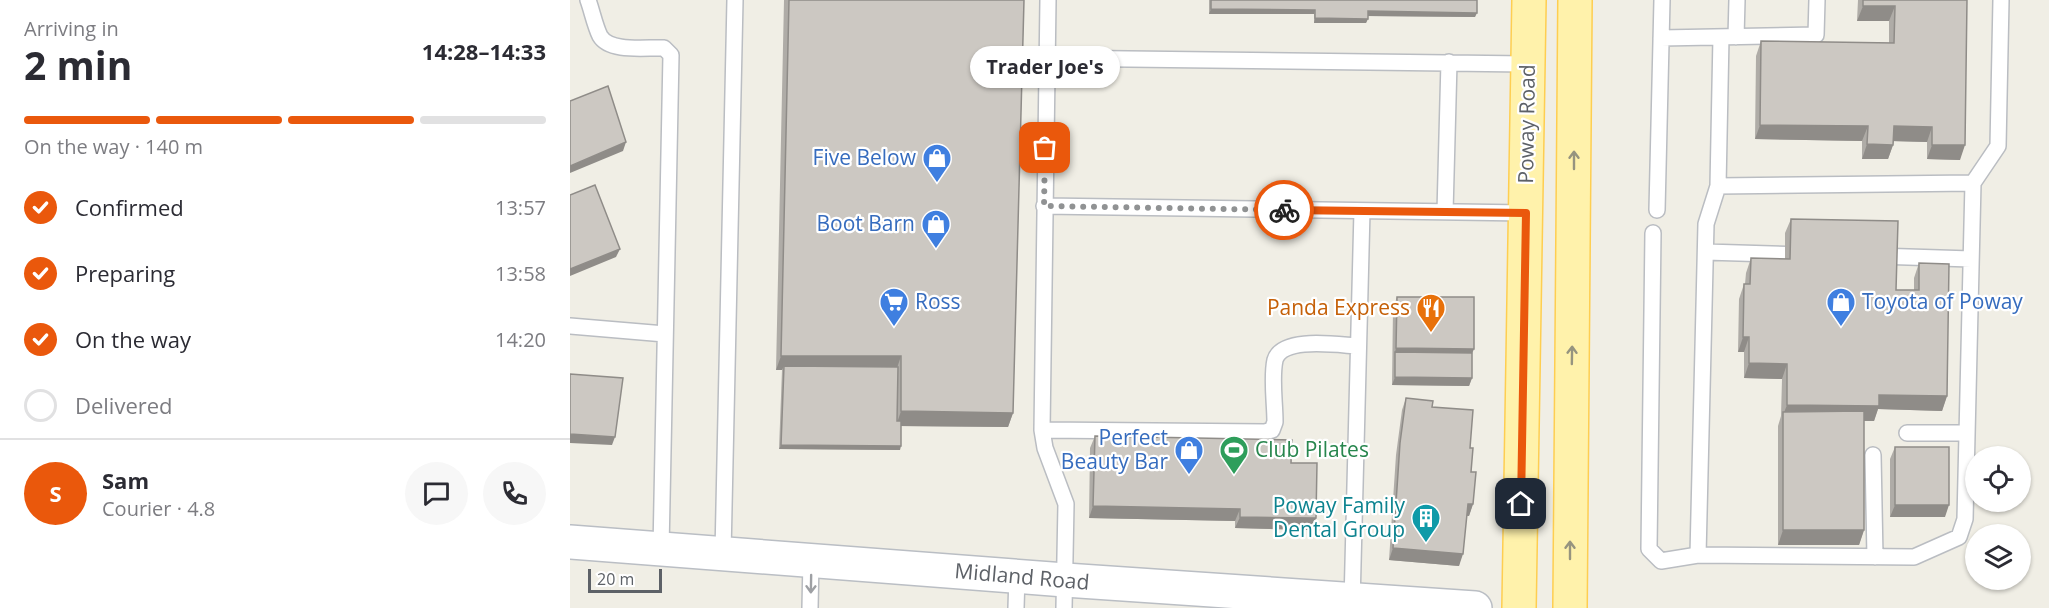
<!DOCTYPE html>
<meta charset="utf-8">
<style>
body{margin:0;font-family:"Open Sans",sans-serif;background:#f7f7f7;color:#2b2b33;height:100vh;display:flex;flex-direction:column;font-size:22px;white-space:nowrap}
*{box-sizing:border-box;margin:0}
p{font-size:20px;color:#7c7c81}
.icon{flex:none;width:33px;height:33px;fill:none;stroke:currentColor;stroke-width:2;stroke-linecap:round;stroke-linejoin:round}
.map{position:relative;flex:1;overflow:hidden}
.details{display:flex;flex-direction:column;background:#fff;width:570px}
.details>*{flex:none}
.controls{position:absolute;left:1395px;top:446px;display:grid;gap:12px}
.controls a{display:grid;place-items:center;width:66px;height:66px;border-radius:50%;background:#fff;box-shadow:0 2px 4px #0004;font-size:30px}
.scale{position:absolute;left:18px;bottom:15px;width:74px;box-sizing:border-box;padding-left:6px;border:3px solid #5d6167;border-top:0;font-size:16px;line-height:21px;white-space:nowrap;color:#5d6167;-webkit-text-stroke:4px #fff;paint-order:stroke}
.pin{position:absolute;display:grid;place-items:center;width:51px;height:51px;color:#fff;margin:-26px;border-radius:12px;box-shadow:0 3px 9px #0006}
.courier{position:absolute;display:grid;place-items:center;width:60px;height:60px;margin:-30px;border:4px solid #ea580c;border-radius:50%;background:#fff;color:#222;box-shadow:0 2px 8px #0007}
.bubble{position:absolute;height:42px;border-radius:21px;background:#fff;box-shadow:0 2px 4px #0004;font-size:20px;font-weight:700;line-height:42px;text-align:center}
.summary em{font-style:normal;font-weight:700}
.summary div{display:flex;flex-direction:column-reverse}
.summary{display:flex;align-items:center;justify-content:space-between;height:102px;padding:0 24px}
h1{font-size:39px;font-weight:700;line-height:45px}
.bar{display:grid;grid-template-columns:repeat(4,1fr);gap:9px 6px;align-content:center;height:72px;padding:0 24px}
.bar i{height:8px;border-radius:4px;background:#e1e1e2}
.bar .selected{background:#ea580c}
.bar p{grid-column:span 4}
.line{display:flex;align-items:center;gap:15px;padding:0 24px;border-top:2px solid #e1e1e2}
.line div{flex:1}
.round{display:grid;place-items:center;flex:none;width:63px;height:63px;border-radius:32px;background:#f7f7f7}
ol{padding:0 24px;list-style:none}
li{display:flex;align-items:center;gap:18px;height:66px}
li p{margin-inline-start:auto}
li .icon{padding:6px;border-radius:50%;background:#ea580c;color:#fff;stroke-width:4}
li:last-child{color:#7c7c81}
li i{width:33px;height:33px;border:3px solid #e1e1e2;border-radius:50%}
main{display:flex;flex:1;min-height:0}
.map>svg:first-child{display:block}
</style>
<main>
<section class="details">
<div class="summary"><div><h1>2 min</h1><p>Arriving in</p></div><em>14:28–14:33</em></div>
<div class="bar"><i class="selected"></i><i class="selected"></i><i class="selected"></i><i></i><p>On the way · 140 m</p></div>
<ol>
<li><svg class="icon" aria-label="check" viewBox="0 0 24 24"><path d="M5 12l5 5 9-10"/></svg>Confirmed<p>13:57</p></li>
<li><svg class="icon" aria-label="check" viewBox="0 0 24 24"><path d="M5 12l5 5 9-10"/></svg>Preparing<p>13:58</p></li>
<li><svg class="icon" aria-label="check" viewBox="0 0 24 24"><path d="M5 12l5 5 9-10"/></svg>On the way<p>14:20</p></li>
<li><i></i>Delivered</li>
</ol>
<div class="line" style="height:108px"><b class="round" style="background:#ea580c;color:#fff">S</b><div><b>Sam</b><p>Courier · 4.8</p></div><a class="round"><svg class="icon" aria-label="chat" viewBox="0 0 24 24"><path d="M4 5h16v11H9l-5 4z"/></svg></a><a class="round"><svg class="icon" aria-label="phone" viewBox="0 0 24 24"><path d="M5 4h4l2 5-3 2q2 4 5 5l2-3 5 2v4C11 20 4 13 5 4z"/></svg></a></div>
</section>
<div class="map">
<svg width="1479" height="608" viewBox="0 0 1479 608">
<rect width="100%" height="100%" fill="#f0eee5"/>
<g fill="none" stroke-linecap="round" stroke-linejoin="round">
<g stroke="#babdc2" stroke-width="18">
<path id="service" d="M18 0C22 11 25 26 30 36 40 53 77 47 94 48L101 55 91 549
M478 0 472 430 475 448 496 504 494 608
M1166 37 1167 0
M1091 38 1246 35 1247 0
M477 58 958 64
M1403 183 1428 146 1431 0
M1148 186 1136 224 1128 555 1344 557 1389 537 1395 519 1403 183 1148 186 1151 37
M474 206 956 213
M1087 210 1092 0
M875 212 879 62
M1083 233 1079 549 1091 561 1128 555
M1136 252 1235 255
M1307 256 1401 259
M0 326 95 334
M472 430 695 432 702 430 705 422C705 403 701 378 705 360 712 336 768 345 788 346
M1337 433H1397
M1303 455 1305 557
M153 553 165 0
M782 603 792 211
M240 608 241 560
M446 608 447 576"/>
</g>
<g stroke="#babec4" stroke-width="36">
<path id="secondary" d="M0 542 495 580 905 608"/>
</g>
<g stroke="#fece51" stroke-width="36">
<path id="primary" d="M949 608 959 0
M1000 608 1005 0"/>
</g>
<use href="#service" stroke="#fff" stroke-width="15"/>
<use href="#secondary" stroke="#fff" stroke-width="33"/>
<use href="#primary" stroke="#fff2ab" stroke-width="33"/>
</g>
<path fill="#afaca7" d="M214 0H454L443 413 438 427 331 426 330 450 209 449 212 370H206Z
M639 0H907L905 17 798 16 796 23H744V14H639Z
M1288 0H1397L1390 160 1357 159V142L1324 141 1323 145 1318 159H1292V141L1185 139 1186 56 1191 41 1319 43V21H1287Z
M1221 219 1326 290H1344V278L1349 263 1377 396 1372 411 1308 409 1304 421H1294V530L1289 545H1208V426L1211 416 1212 379 1174 378V352H1168L1169 299 1174 284H1175L1176 273 1181 258 1215 259V233Z
M827 297 902 353V378L899 386 822 385 823 308Z
M836 398 862 407 900 448 903 504 899 516H897L889 566 819 560 826 455 832 410Z
M525 436 721 463 746 518 742 530 665 528V521L519 518 520 448Z
M1325 447 1375 517H1320V459Z"/>
<path fill="#8f8c88" d="M1293 6H1325L1319 21H1287Z
M641 9 745 10 744 14H639Z
M798 11 907 13 905 17 796 16Z
M745 18 798 19 796 23H744Z
M1190 125 1298 126 1292 141 1185 139Z
M1324 126 1362 127 1357 142 1319 141Z
M56 142 53 151 0 173V166Z
M1297 144 1323 145 1318 159H1292Z
M1362 145H1395L1390 160 1357 159Z
M50 249 46 257 0 276V269Z
M1173 337H1179L1174 352H1168Z
M826 348 904 349 899 361 825 352Z
M211 356H331L326 371 214 366 212 370H206Z
M1179 363 1217 364 1212 379 1174 378Z
M825 377 902 378 899 386 822 385Z
M1309 395 1377 396 1372 411 1308 409 1304 421 1213 420V415L1217 405Z
M331 411 443 413 438 427 326 426Z
M0 434 45 437 42 445 0 443Z
M211 445 331 446 330 450 209 449Z
M898 504H903L899 516 894 515Z
M1325 505H1379L1375 517H1320Z
M523 506 670 509 665 521 519 518Z
M670 517 746 518 742 530 665 528Z
M1213 530H1294L1289 545H1208Z
M823 548 893 554 889 566 819 560Z"/>
<path fill="#ccc8c2" stroke="#8f8c88" stroke-width="1.5" d="M219 0H454L443 413 331 411V356H211Z
M641 0H907V13L798 11V19L745 18V10L641 9Z
M1293 0H1397L1395 145H1362V127L1324 126 1323 145 1297 144 1298 126 1190 125 1191 41 1324 43 1325 6H1293Z
M38 86 56 142 0 166V101Z
M25 185 50 249 0 269V195Z
M1221 219 1328 221 1326 290H1349V263L1379 264 1377 396 1309 395V406L1217 405V364L1179 363V337H1173L1174 284H1180L1181 258 1220 259Z
M827 297H904V349L826 348Z
M825 352 902 353V378L825 377Z
M214 366 328 367 327 421H331V446L211 445Z
M0 374 53 378 45 437 0 434Z
M836 398 863 401 862 407 903 410 900 448H903L901 472H906L903 504H898L893 554 823 548 830 443Z
M1294 411V530H1213V412Z
M525 436 722 440 721 463H747L746 518 670 517V509L523 506Z
M1325 447H1379V505H1325Z"/>
<defs><path id="oneway-shaft" d="M-6 0H5M1.5-3L5.5 0L1.5 3" fill="none" stroke-width="1.6" stroke-linecap="round" stroke-linejoin="round" transform="scale(1.5)"/></defs>
<g stroke="#96947f">
<use href="#oneway-shaft" transform="translate(1004 160) rotate(-90)"/>
<use href="#oneway-shaft" transform="translate(1002 355) rotate(-89)"/>
<use href="#oneway-shaft" transform="translate(1000 550) rotate(-90)"/>
</g>
<use stroke="#9ea0a4" href="#oneway-shaft" transform="translate(241 584) rotate(91)"/>
<g fill="none" stroke-linecap="round" stroke-linejoin="round">
<path stroke="#909293" stroke-width="6" stroke-dasharray="0 10.8" d="M475 148 474 206 714 210"/>
<path stroke="#ea580c" stroke-width="8" d="M714 210 956 213 951 504"/>
</g>
<defs>
<g id="shop-pin" transform="scale(1.5)"><path d="M0 17L-7.5 6A9.5 9.5 0 1 1 7.5 6Z" fill="#3f7fe0" stroke="#fff"/><path d="M-5-2.5h2.3a2.7 3.5 0 0 1 5.4 0H5L5.5 6h-11ZM-1.5-2.5h3a1.5 2.3 0 0 0-3 0Z" fill="#fff"/></g>
<g id="supermarket-pin" transform="scale(1.5)"><path d="M0 17L-7.5 6A9.5 9.5 0 1 1 7.5 6Z" fill="#3f7fe0" stroke="#fff"/><path d="M-6-5.5h2.5l.6 2H6L4.5 2H-2.5L-4.4-4H-6ZM-1.5 3.2a1.3 1.3 0 1 0 .1 0ZM3 3.2a1.3 1.3 0 1 0 .1 0Z" fill="#fff"/></g>
<g id="restaurant-pin" transform="scale(1.5)"><path d="M0 17L-7.5 6A9.5 9.5 0 1 1 7.5 6Z" fill="#e8710a" stroke="#fff"/><path d="M-5-6h1v4h1v-4h1v4h1v-4h1v5L-1.5 .5V6h-2V.5L-5-1ZM5-6V6H3V1.5H1.5Q1.5-4 5-6Z" fill="#fff"/></g>
<g id="stadium-pin" transform="scale(1.5)"><path d="M0 17L-7.5 6A9.5 9.5 0 1 1 7.5 6Z" fill="#2e9e5b" stroke="#fff"/><path d="M0-5a6.5 5 0 1 0 0 10a6.5 5 0 1 0 0-10ZM-3.5-1.8h7v3.6h-7Z" fill="#fff"/></g>
<g id="building-pin" transform="scale(1.5)"><path d="M0 17L-7.5 6A9.5 9.5 0 1 1 7.5 6Z" fill="#0f9aa8" stroke="#fff"/><path d="M-4-6H4V6H1V3H-1V6H-4ZM-2.5-4.3h1.7v1.8h-1.7ZM.8-4.3h1.7v1.8H.8ZM-2.5-1h1.7V.8h-1.7ZM.8-1h1.7V.8H.8Z" fill="#fff"/></g>
</defs>
<g fill-rule="evenodd">
<use href="#shop-pin" x="367" y="158"/>
<use href="#shop-pin" x="366" y="224"/>
<use href="#supermarket-pin" x="324" y="302"/>
<use href="#shop-pin" x="1271" y="302"/>
<use href="#restaurant-pin" x="861" y="308"/>
<use href="#shop-pin" x="619" y="450"/>
<use href="#stadium-pin" x="664" y="450"/>
<use href="#building-pin" x="856" y="518"/>
</g>
<g text-anchor="middle" stroke-width="4.5" stroke-linejoin="round" paint-order="stroke">
<g font-size="21" fill="#5d6167" stroke="#fff">
<text transform="translate(957 124) rotate(-89)" y="7">Poway Road</text>
<text transform="translate(452 577) rotate(5)" y="7">Midland Road</text>
</g>
<g font-size="21" fill="#366cbe" stroke="#fff" text-anchor="end">
<text x="346" y="165">Five Below</text>
<text x="345" y="231">Boot Barn</text>
<text x="345" y="309" text-anchor="start">Ross</text>
<text x="1292" y="309" text-anchor="start">Toyota of Poway</text>
<text x="598" y="445">Perfect<tspan x="598" dy="24">Beauty Bar</tspan></text>
</g>
<g font-size="21" fill="#c56008" stroke="#fff" text-anchor="end">
<text x="840" y="315">Panda Express</text>
</g>
<g font-size="21" fill="#27864d" stroke="#fff" text-anchor="start">
<text x="685" y="457">Club Pilates</text>
</g>
<g font-size="21" fill="#0d838f" stroke="#fff" text-anchor="end">
<text x="835" y="513">Poway Family<tspan x="835" dy="24">Dental Group</tspan></text>
</g>
</g>
</svg>
<div class="controls">
<a><svg class="icon" aria-label="locate" viewBox="0 0 24 24"><circle cx="12" cy="12" r="6"/><path d="M12 2v4M12 18v4M2 12h4M18 12h4"/></svg></a>
<a><svg class="icon" aria-label="layers" viewBox="0 0 24 24"><path d="M12 4l9 5-9 5-9-5zM3 14l9 5 9-5"/></svg></a>
</div>
<div class="scale">20 m</div>
<div class="pin" style="left:475px;top:148px;background:#ea580c"><svg class="icon" aria-label="bag" viewBox="0 0 24 24"><path d="M5 8h14l-1 12H6zM9 8a3 3 0 0 1 6 0"/></svg></div>
<div class="pin" style="left:951px;top:504px;background:#1f2937"><svg class="icon" aria-label="home" viewBox="0 0 24 24"><path d="M3 11l9-7 9 7M6 9v11h12V9"/></svg></div>
<div class="courier" style="left:714px;top:210px"><svg class="icon" aria-label="bike" viewBox="0 0 24 24"><circle cx="6" cy="16" r="4"/><circle cx="18" cy="16" r="4"/><path d="M6 16l4-8h5l3 8M10 8l3 8H6M13 5h3"/></svg></div>
<div class="bubble" style="left:400px;top:46px;width:150px">Trader Joe's</div>
</div>
</main>
